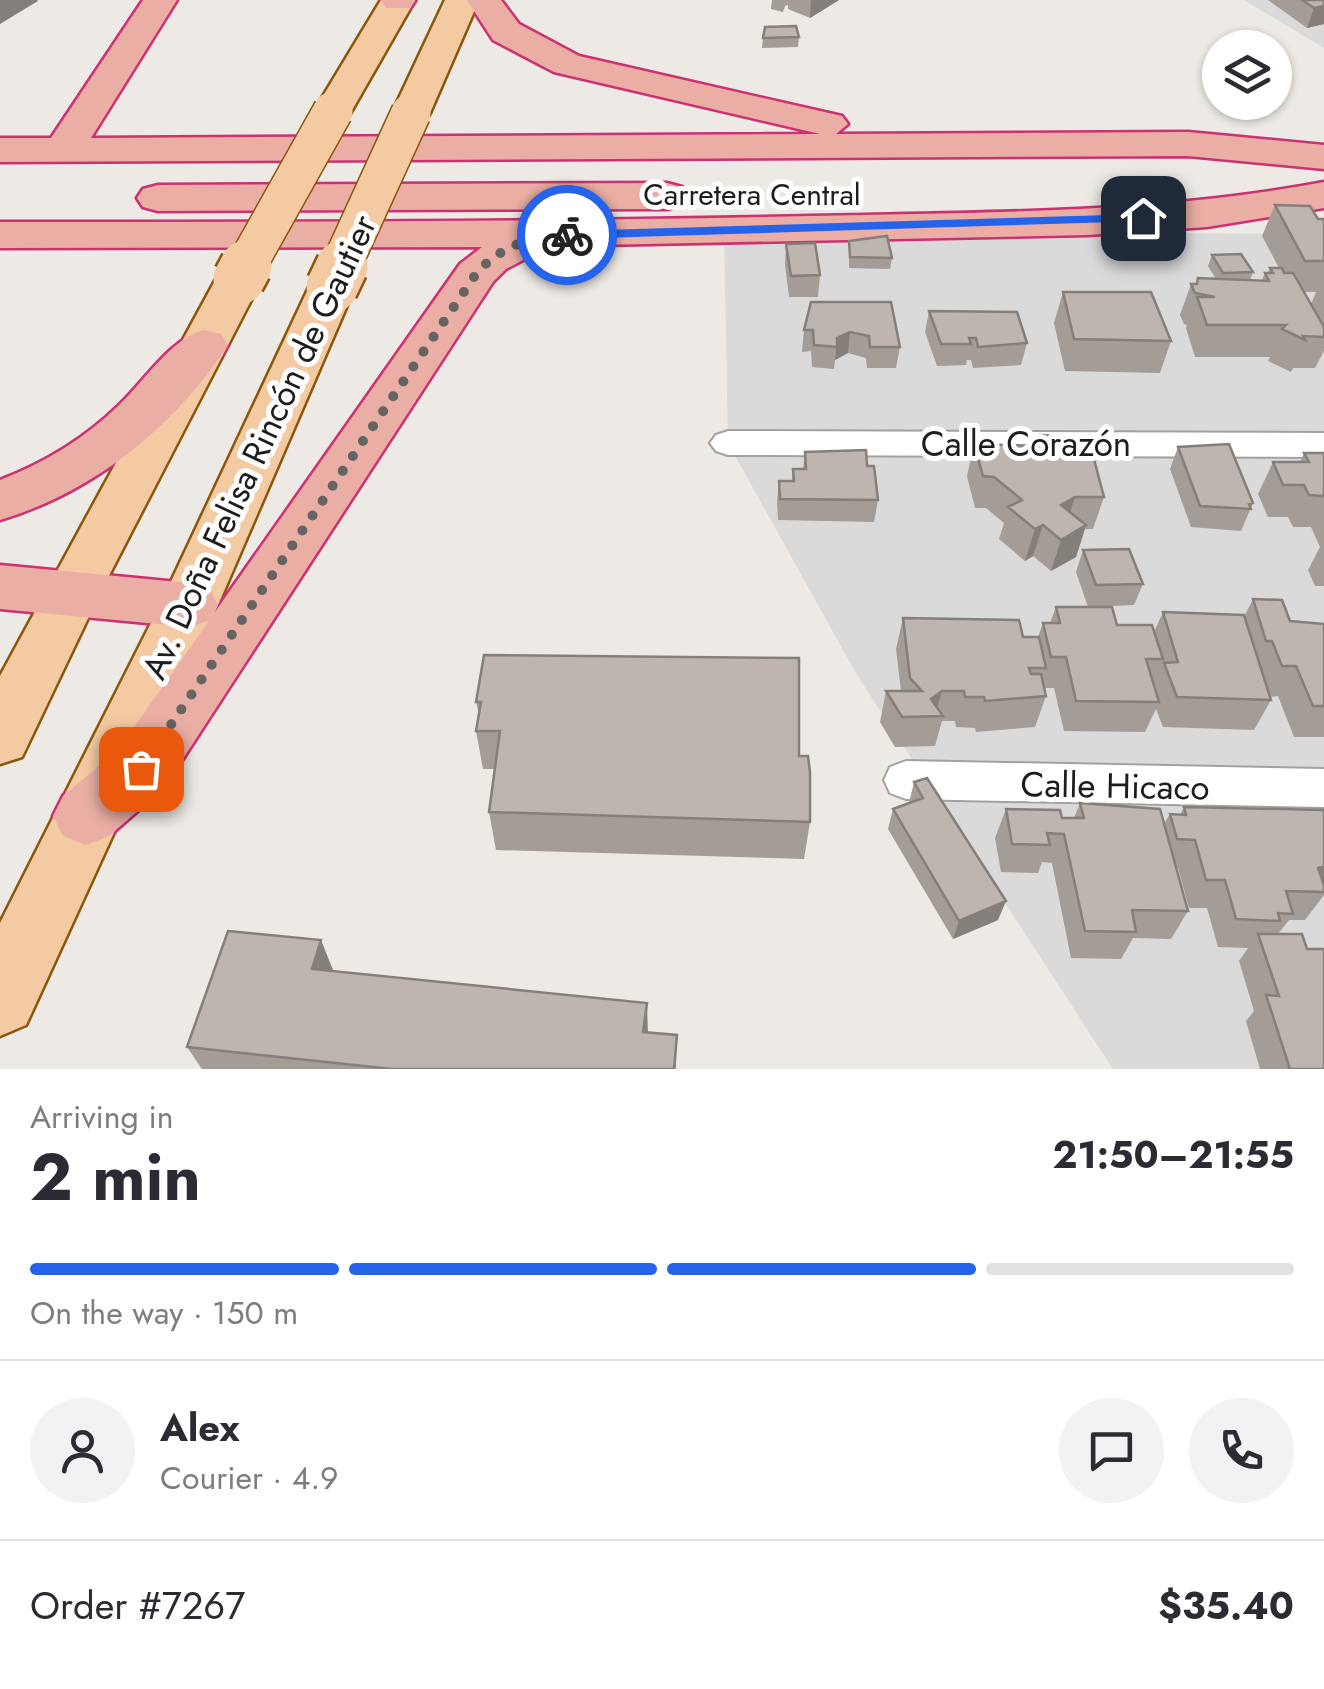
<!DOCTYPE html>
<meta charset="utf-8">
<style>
body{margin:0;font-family:Jost,sans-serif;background:#f2f2f3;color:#2b2b33;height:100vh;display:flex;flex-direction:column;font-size:38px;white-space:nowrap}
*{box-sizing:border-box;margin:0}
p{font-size:32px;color:#7c7c81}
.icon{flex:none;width:55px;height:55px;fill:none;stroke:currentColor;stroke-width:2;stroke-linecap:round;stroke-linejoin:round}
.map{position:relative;height:1069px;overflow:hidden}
.details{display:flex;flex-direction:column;background:#fff;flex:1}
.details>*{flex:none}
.buttons{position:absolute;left:1202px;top:30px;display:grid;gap:20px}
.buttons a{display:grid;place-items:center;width:90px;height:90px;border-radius:50%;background:#fff;box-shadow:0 2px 8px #0004;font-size:50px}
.pin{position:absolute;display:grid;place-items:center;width:85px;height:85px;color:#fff;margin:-42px;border-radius:20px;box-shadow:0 5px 15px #0006}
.courier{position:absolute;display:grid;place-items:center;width:100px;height:100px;margin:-50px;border:8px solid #2563eb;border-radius:50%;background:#fff;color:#222;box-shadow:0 2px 12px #0007}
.head em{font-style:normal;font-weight:700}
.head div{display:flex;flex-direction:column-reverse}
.head{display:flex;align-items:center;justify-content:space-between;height:170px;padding:0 30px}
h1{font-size:65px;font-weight:700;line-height:75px}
.bar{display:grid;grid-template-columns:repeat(4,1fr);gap:15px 10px;align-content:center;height:120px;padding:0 30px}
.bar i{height:12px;border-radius:8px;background:#e1e1e2}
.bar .selected{background:#2563eb}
.bar p{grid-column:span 4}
.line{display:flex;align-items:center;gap:25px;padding:0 30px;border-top:2px solid #e1e1e2}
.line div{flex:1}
.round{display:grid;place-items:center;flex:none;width:105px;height:105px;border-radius:52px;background:#f2f2f3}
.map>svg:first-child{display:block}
</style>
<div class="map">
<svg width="1324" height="1069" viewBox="0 0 1324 1069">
<rect width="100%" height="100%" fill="#ede9e4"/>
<path fill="#dbdada" d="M1244 0H1324V48Z
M724 231 1324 234V1069H1113L857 675 728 443Z"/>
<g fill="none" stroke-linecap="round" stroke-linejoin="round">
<g stroke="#a1a1a1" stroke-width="4">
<path id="minor" d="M728 431 1324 433V457L728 455 716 451 710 443 716 435Z
M906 761 1324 769V807L906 799 890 793 884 780 890 767Z"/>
</g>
<g stroke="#8b560b" stroke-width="5">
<path id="primary" d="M381 0H415L347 119H319L314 111Z
M445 0H479L430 113 425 121H397L392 113Z
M239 265 255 269 262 279 100 593 22 757 0 764V676L216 279 223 269Z
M332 273 348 277 355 287 218 605 26 1025 0 1036V923L160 605 309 287 316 277Z"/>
</g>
<g stroke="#cb3173" stroke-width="5">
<path id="trunk" d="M143 0H177L91 138 820 134 554 72 493 40 467 0H501L519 24 579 56 842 116 848 124 836 134 1188 132 1324 145V169L1188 156 0 162V138H51Z
M381 0H415V1L410 8H386Z
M1324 182V208L1207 227 1088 235 550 246 506 269 493 282 164 788 109 836 86 845 63 836 53 816 63 796 118 750 209 621 189 627 0 609V565L189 583 209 589 218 605 210 619 460 264 482 247 0 248V222C270 222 540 222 811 216 983 212 1154 214 1324 182Z
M667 183 682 187 688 196 682 205 667 209 158 211 143 207 137 198 143 189 158 185Z
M204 330 221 334 228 345C174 427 94 492 0 520V480C44 463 84 439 118 406 144 382 170 339 204 330Z"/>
</g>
<use href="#minor" fill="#fff" fill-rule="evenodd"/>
<use href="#primary" fill="#f4caa2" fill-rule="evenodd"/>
<use href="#trunk" fill="#eaaea4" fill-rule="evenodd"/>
<g stroke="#8b560b" stroke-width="42" stroke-linecap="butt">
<path id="primary-bridge-far1" d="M245 268 333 111
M340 268 411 113"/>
</g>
<g stroke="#8b560b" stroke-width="56" stroke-linecap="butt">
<path id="primary-bridge" d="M239 279 246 266
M332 287 342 266"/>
</g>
<use href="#primary-bridge-far1" stroke="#f4caa2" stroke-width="39"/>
<use href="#primary-bridge" stroke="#f4caa2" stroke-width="51"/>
</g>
<path fill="#a39c97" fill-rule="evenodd" d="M772 0H839L810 18 788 9V5L785 6 783 12 771 9Z
M1268 0H1324V24L1307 28Z
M799 37 798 47 762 48 763 38Z
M1275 205 1318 219H1324V351L1315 368H1293L1291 372 1268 361 1270 357H1195L1186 328 1187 325 1184 324 1180 315 1191 284 1216 279 1208 266 1212 255 1253 272 1250 280H1262L1265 273H1268L1270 268H1279L1262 236ZM1304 292H1316L1311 304Z
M849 241 892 258 890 269 849 268Z
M786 244 820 275 818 297H789L785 265Z
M1063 292 1171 341 1160 373 1065 371 1054 323Z
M811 302 900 347 896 368H867L866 358 848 353 835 360 834 369 812 367 811 351 802 352 804 330Z
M929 311 1027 343 1021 365 973 368 971 360H967L966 365 937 366 925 332Z
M1040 435 1064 448 1104 497 1093 529H1085L1076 557 1051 571 1033 556 1025 561 999 539 1004 523 986 508H975L967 476 974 444 1037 446Z
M1178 447 1253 503 1241 531 1191 527 1170 469Z
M805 452 867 466 878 500 874 522 778 520 777 503 779 481H792L793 469H803Z
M1304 453H1324V586H1315L1308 570 1320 547 1311 527H1293L1288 517H1268L1258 494 1273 462H1300Z
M1083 550 1143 584 1134 605 1088 607 1076 572Z
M1253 599 1290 621 1324 624V737H1294L1278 696 1270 697 1271 700 1254 730 1163 727 1156 709 1145 732 1064 731 1054 688H1044L1046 696 1035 727 976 732 975 728 956 727 955 721H942L935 746 895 747 880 722 886 691H901L896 649 903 618 1023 637H1038L1043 623H1050L1056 607 1117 625 1154 632 1163 612 1244 617Z
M476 702 799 756 810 822 804 859 496 850 489 812 495 769H483L476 731 479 715Z
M914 782 998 920 953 939 888 829 893 809 909 803Z
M1080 803 1164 824 1170 814 1180 815 1184 807 1324 810V895L1305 920H1289L1278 934 1324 1069H1260L1246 1021 1254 1011 1239 961 1248 948 1218 947 1207 908H1189L1178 868H1176L1188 911 1171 939 1133 938 1121 959 1071 958 1052 863 1042 862 1038 873 1001 872 995 838 1006 809 1062 818H1074Z
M333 971 648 1032 677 1035 676 1069H202L187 1047Z"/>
<path fill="#857f7b" d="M0 0H37L38 1 0 24Z
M811 0H839L810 18Z
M1324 6V24L1307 28 1314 8Z
M850 332 848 353 835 360 837 338Z
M1075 497 1065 528 1061 505Z
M1043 525 1033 556 1025 561 1035 529Z
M1086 525 1076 557 1051 571 1061 540Z
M942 691 935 716 931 699Z
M1324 866V887L1318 868Z
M1006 901 998 920 953 939 959 921Z
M321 940 335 975 312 969Z
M647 1003 648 1036 643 1032Z"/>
<path fill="#beb5b0" stroke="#857f7b" stroke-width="2.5" d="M1302 0H1324V6L1314 8Z
M796 26 799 37 763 38 765 27Z
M1275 205 1310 206 1318 219H1324V261H1305Z
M887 236 892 258 850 257 849 241Z
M815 243 820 275 791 276 786 244Z
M1241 254 1253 272 1223 273 1212 255Z
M1270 268H1282L1284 273H1293L1324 327V337L1303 336 1305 340 1282 329 1286 325H1207L1197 297H1215L1195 293 1191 284H1197L1198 278 1269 281 1265 273H1273Z
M1063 292H1151L1171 341 1074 339Z
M811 302H891L900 347H870L869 336 850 332 837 338V347L814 345 813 330H804Z
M929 311 1017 312 1027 343 978 347 976 338H969L971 344H941Z
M1040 435 1061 436 1064 448H1091L1104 497H1075L1061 505 1086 525 1061 540 1043 525 1035 529 1008 507 1022 500 994 477 983 476 974 444 1042 446Z
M1229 444 1253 503 1249 504 1251 509 1200 506 1178 447Z
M866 450 867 466H874L878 500 780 499 779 481H794L793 469H806L805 452Z
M1304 453H1324V496L1309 495 1304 485H1283L1273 462H1309Z
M1129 549 1143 584 1096 585 1083 550Z
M1253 599 1282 600 1290 621 1324 624V706H1313L1296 666H1282L1272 641H1266Z
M1056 607H1112L1117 625H1152L1163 659H1146L1159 702 1076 701 1066 657H1051L1043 623H1060Z
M1163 612 1244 615 1271 700 1177 697 1164 663 1178 662Z
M903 618 1019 620 1023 637H1039L1046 668H1029L1031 674H1041L1046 696 985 701 984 697H965L964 691H942L931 699 943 716 902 717 886 691H922L910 678Z
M484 655 799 658V756H808L810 772V822L489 812 500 731H476L481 702H476Z
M927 778 1006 901 959 921 893 809 923 798 914 782Z
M1080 803 1160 809 1188 911 1132 910 1136 932 1085 931 1064 834 1047 833 1050 845 1012 844 1006 809 1060 810 1062 818H1084Z
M1184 807 1324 810V866L1318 868 1324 885V892L1286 891 1293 914 1278 913 1280 921 1236 919 1225 880H1206L1195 840 1177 839 1170 814 1186 815Z
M228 931 321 940 312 969 647 1003 643 1032 677 1035 674 1069H392L187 1047Z
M1258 934H1302L1307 949H1324V1069H1290L1266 995 1279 996Z"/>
<path fill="#2563eb" d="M1143 214 1147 221 567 239 561 235 567 231Z"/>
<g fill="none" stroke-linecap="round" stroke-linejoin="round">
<path stroke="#666463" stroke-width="10" stroke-dasharray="0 18" d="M141 769 476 274C500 246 532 236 567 235"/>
</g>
<g text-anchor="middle" stroke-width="10" stroke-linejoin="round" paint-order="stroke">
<g font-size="30" fill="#1d1d1d" stroke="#fff">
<text x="752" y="205">Carretera Central</text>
</g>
<g font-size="35" fill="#1d1d1d" stroke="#fff">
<text x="1026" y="456">Calle Corazón</text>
<text transform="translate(259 447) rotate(-65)" y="12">Av. Doña Felisa Rincón de Gautier</text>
<text transform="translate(1115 786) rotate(1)" y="12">Calle Hicaco</text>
</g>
</g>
</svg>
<div class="buttons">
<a><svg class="icon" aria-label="layers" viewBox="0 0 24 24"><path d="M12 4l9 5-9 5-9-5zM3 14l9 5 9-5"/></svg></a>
</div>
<div class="pin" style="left:141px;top:769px;background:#ea580c"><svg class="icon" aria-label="bag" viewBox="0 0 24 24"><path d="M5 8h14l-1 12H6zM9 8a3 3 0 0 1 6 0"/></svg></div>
<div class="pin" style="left:1143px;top:218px;background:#1f2937"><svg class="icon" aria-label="home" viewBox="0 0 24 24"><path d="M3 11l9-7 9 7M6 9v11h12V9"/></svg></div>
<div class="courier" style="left:567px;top:235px"><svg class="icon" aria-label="bike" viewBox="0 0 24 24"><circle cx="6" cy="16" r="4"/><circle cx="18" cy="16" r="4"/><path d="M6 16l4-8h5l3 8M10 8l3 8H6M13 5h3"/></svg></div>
</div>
<section class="details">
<div class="head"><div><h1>2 min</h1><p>Arriving in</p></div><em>21:50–21:55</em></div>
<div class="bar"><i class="selected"></i><i class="selected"></i><i class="selected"></i><i></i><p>On the way · 150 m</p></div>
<div class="line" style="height:180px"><a class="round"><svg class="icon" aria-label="person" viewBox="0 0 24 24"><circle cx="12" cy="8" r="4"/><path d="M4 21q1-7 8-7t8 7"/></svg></a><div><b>Alex</b><p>Courier · 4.9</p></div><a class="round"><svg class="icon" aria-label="chat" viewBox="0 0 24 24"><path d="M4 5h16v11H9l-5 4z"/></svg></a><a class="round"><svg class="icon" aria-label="phone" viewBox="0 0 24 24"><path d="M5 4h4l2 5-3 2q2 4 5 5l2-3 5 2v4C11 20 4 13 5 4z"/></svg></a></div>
<div class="line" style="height:130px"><div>Order #7267</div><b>$35.40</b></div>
</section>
